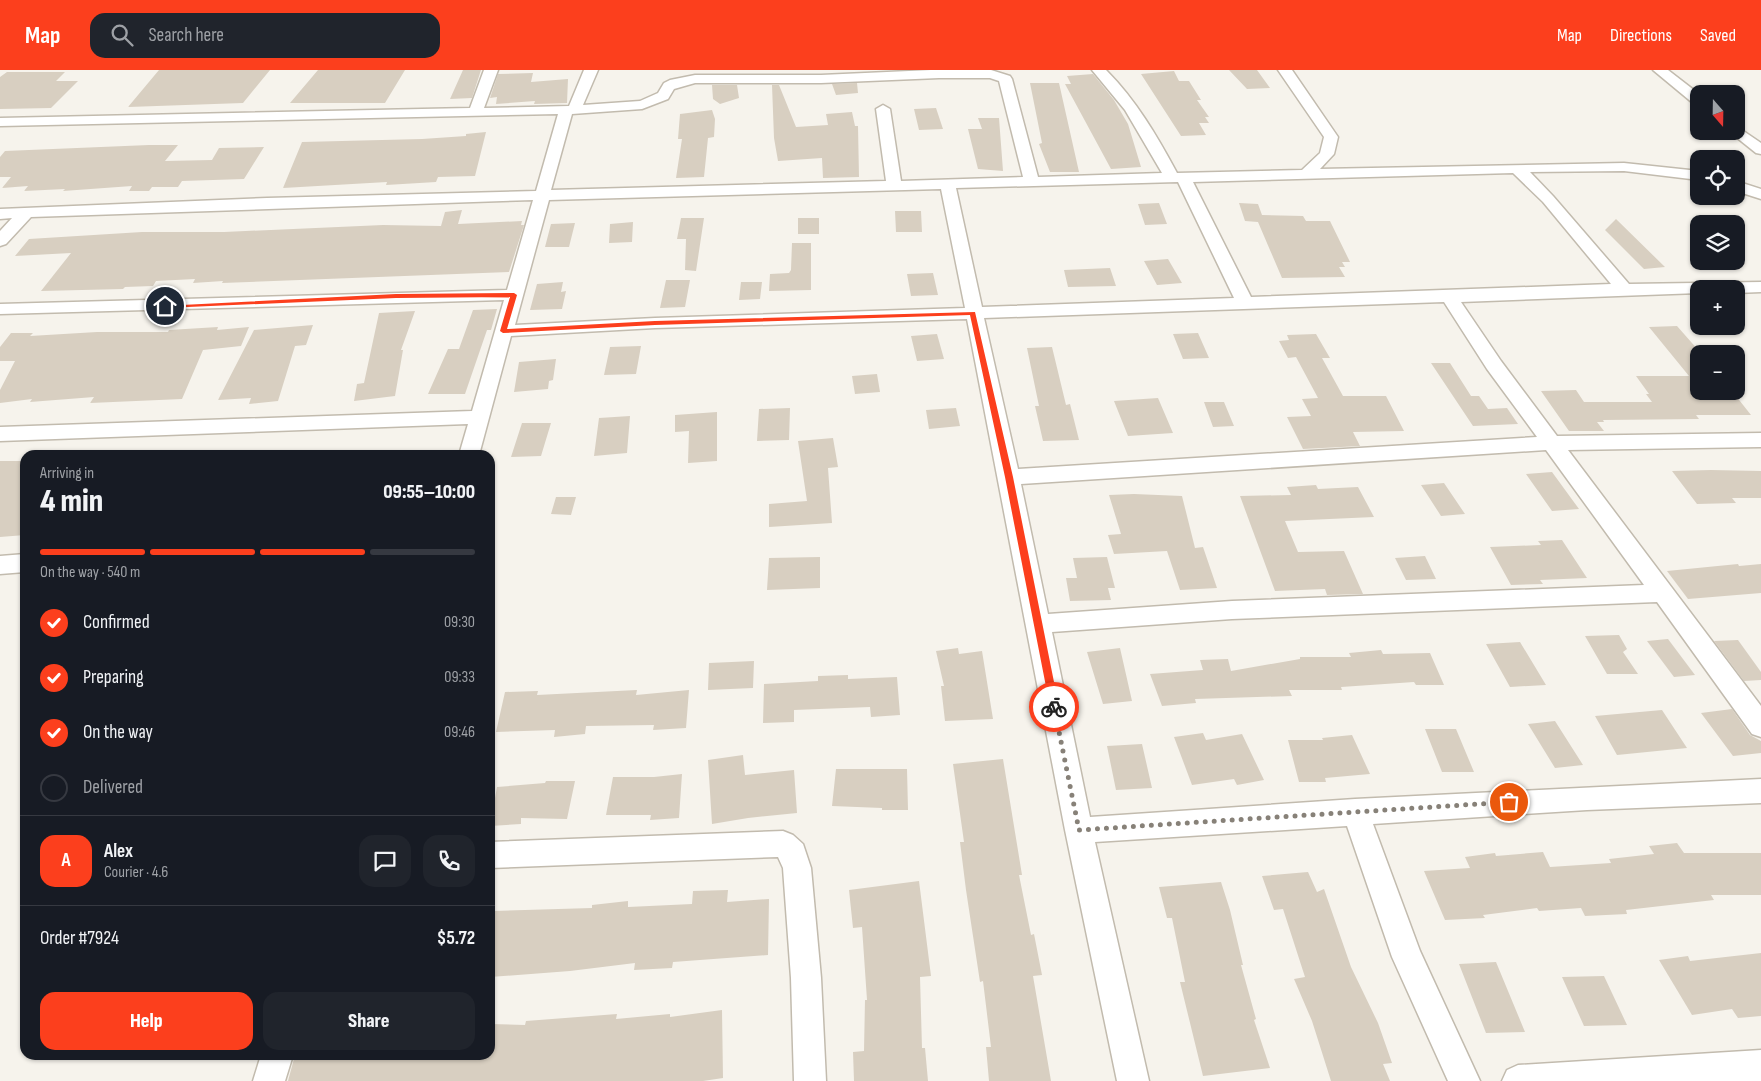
<!DOCTYPE html>
<meta charset="utf-8">
<style>
body{margin:0;font-family:"Sofia Sans Condensed",sans-serif;background:#20242c;color:#f1f3f6;height:100vh;display:flex;flex-direction:column;font-size:19px;white-space:nowrap}
*{box-sizing:border-box;margin:0}
p{font-size:16px;color:#9ea1a6}
.icon{flex:none;width:28px;height:28px;fill:none;stroke:currentColor;stroke-width:2;stroke-linecap:round;stroke-linejoin:round}
.map{position:relative;flex:1;overflow:hidden}
.panel{position:absolute;left:20px;top:380px;width:475px;height:610px;display:flex;flex-direction:column;background:#171b24;border-radius:15px;box-shadow:0 1px 4px #0004}
.panel>*{flex:none}
.needle{width:32px;rotate:160deg}
.tools{position:absolute;left:1690px;top:15px;display:grid;gap:10px}
.tools a{display:grid;place-items:center;width:55px;height:55px;border-radius:10px;background:#171b24;box-shadow:0 1px 4px #0004;font-size:25px}
.pin{position:absolute;display:grid;place-items:center;width:42px;height:42px;color:#fff;margin:-21px;border:2px solid #fff;border-radius:50%;box-shadow:0 1px 5px #0007}
.courier{position:absolute;display:grid;place-items:center;width:50px;height:50px;margin:-25px;border:4px solid #fc3f1d;border-radius:50%;background:#fff;color:#222;box-shadow:0 1px 6px #0007}
.head em{font-style:normal;font-weight:800}
.head div{display:flex;flex-direction:column-reverse}
.head{display:flex;align-items:center;justify-content:space-between;height:85px;padding:0 20px}
h1{font-size:32px;font-weight:800;line-height:38px}
.bar{display:grid;grid-template-columns:repeat(4,1fr);gap:8px 5px;align-content:center;height:60px;padding:0 20px}
.bar i{height:6px;border-radius:4px;background:#363941}
.bar .on{background:#fc3f1d}
.bar p{grid-column:span 4}
.line{display:flex;align-items:center;gap:12px;padding:0 20px;border-top:1px solid #363941}
.line div{flex:1}
.round{display:grid;place-items:center;flex:none;width:52px;height:52px;border-radius:15px;background:#20242c}
ol{padding:0 20px;list-style:none}
li{display:flex;align-items:center;gap:15px;height:55px}
li p{margin-inline-start:auto}
li .icon{padding:5px;border-radius:50%;background:#fc3f1d;color:#fff;stroke-width:4}
li:last-child{color:#9ea1a6}
li i{width:28px;height:28px;border:2px solid #363941;border-radius:50%}
.button{display:flex;gap:10px;margin-top:auto;padding:10px 20px}
.button a{flex:1;height:58px;border-radius:15px;background:#fc3f1d;color:#fff;font-size:20px;font-weight:800;line-height:58px;text-align:center}
.button a+a{background:#20242c;color:#f1f3f6}
header{display:flex;align-items:center;gap:30px;box-sizing:border-box;height:70px;padding:0 25px;background:#fc3f1d;color:#fff}
header strong{font-size:24px}
nav{display:flex;gap:28px;margin-inline-start:auto;font-size:18px}
.search{width:350px;height:45px;background:#20242c;display:flex;align-items:center;gap:12px;box-sizing:border-box;padding:0 18px;border-radius:15px;color:#9ea1a6;font-size:19px}
.map>svg:first-child{display:block}
</style>
<header>
<strong>Map</strong>
<div class="search"><svg class="icon" aria-label="search" viewBox="0 0 24 24"><circle cx="10" cy="10" r="6"/><path d="M15 15l6 6"/></svg>Search here</div>
<nav><a>Map</a><a>Directions</a><a>Saved</a></nav>
</header>
<div class="map">
<svg width="1761" height="1011" viewBox="0 0 1761 1011">
<rect width="100%" height="100%" fill="#f6f3ec"/>
<path fill="#d8cfc1" d="M159 0H270L243 33 128 37Z
M318 0H405L385 33H290Z
M463 0H481L472 28 450 29Z
M1229 0H1257L1270 18 1247 19Z
M1174 1 1179 11H1189L1201 30H1197L1209 47H1205L1209 53H1199L1206 65 1181 66 1141 4Z
M7 2H65L56 11H78L51 38 0 39V7Z
M533 3 531 12 568 9 567 33 534 34 535 31 496 34 497 27 490 28 498 4Z
M1093 4 1114 30 1128 54 1141 97 1111 99 1065 14H1071L1067 6Z
M857 13 858 23 836 25 832 14Z
M1030 13H1059L1079 102H1050L1039 74 1042 73Z
M712 15H737L739 28 720 34 713 29Z
M772 15H779L796 57 828 55 826 44 852 42 855 56H858L859 107 823 108 822 88 778 91 774 68Z
M936 38 943 59 919 60 914 39Z
M712 40 715 49 714 67 708 68 704 107 676 108 682 69H678L680 44Z
M978 48H999L1003 101 978 99 968 59H982Z
M486 62 475 106 438 107 436 112 386 115 387 112 283 118 302 72 422 69 466 66V64Z
M149 75H178L165 91 212 90 219 78 264 77 244 109 182 111 178 117H152L149 121H129L132 116 63 121 65 119 24 121 28 116 2 118 11 107H0V87L5 81Z
M1159 133 1167 154 1145 155 1138 134Z
M1239 133 1258 134 1262 145 1303 146 1306 151H1330L1350 192H1342L1345 197H1339L1345 207 1282 208 1258 152 1245 151Z
M462 140 458 154 522 151 521 155H524L509 202 222 213 223 211 193 213 195 209 156 211 153 216 125 217 123 219 41 221 71 183 15 186 29 169 142 162H224L383 155 441 156 445 142Z
M895 141H921L922 162H896Z
M681 148H704L696 201 685 200 686 169H677Z
M798 148H819V164H798Z
M1616 149 1665 197 1644 199 1605 160Z
M633 152 632 172 609 173 610 154Z
M575 153 569 177H545L551 154Z
M792 173H811V220L769 221 770 204 789 203 791 200Z
M1168 189 1182 213 1157 215 1144 191Z
M1110 198 1116 216 1068 217 1064 200Z
M933 203 938 225 911 226 907 204Z
M666 210H690L685 237 660 238Z
M563 212 561 222 566 221 562 239 530 240 537 214Z
M741 212H762L760 229 739 230Z
M497 239 491 260H487L465 324H428L448 279H459L473 240Z
M415 241 401 280H403L395 326 354 331 357 314 364 313 379 243Z
M313 255 306 275 295 276 278 331 249 334 251 328 218 330 254 260Z
M1677 256 1699 281V321H1732L1751 345H1696L1699 349 1603 350 1604 352H1597L1604 361H1569L1541 321 1576 320 1584 332H1652L1646 324H1649L1636 306H1689L1649 257Z
M218 257 217 260 249 257 241 276 203 280 182 329 90 333 94 327 30 332 32 329 0 333V320L15 291H0V277L11 263H33L30 266 97 262H168L169 260Z
M1198 263 1209 288 1183 289 1173 264Z
M937 264 944 289 917 291 911 266Z
M1316 264 1330 288H1322L1343 326H1386L1404 361 1353 362 1360 376 1303 379 1287 347 1311 346 1302 329 1318 328 1296 287 1288 288 1279 271 1289 270 1287 265Z
M641 276 636 304 604 305 610 277Z
M1052 277 1066 335 1070 334 1079 370 1043 371 1035 336H1039L1027 278Z
M556 289 553 310 549 311 548 319 514 322 519 292Z
M1431 293H1450L1471 326H1479L1488 339 1507 338 1518 354 1473 356Z
M877 304 880 322 855 324 852 306Z
M1158 328 1173 363 1128 366 1114 331Z
M1204 332H1224L1234 356 1213 357Z
M790 338 789 370 757 371 759 339Z
M956 338 960 356 929 359 926 340Z
M717 342V391L688 393 689 361 675 362V345Z
M630 346 627 383 594 386 599 348Z
M522 353H551L541 386 511 387Z
M833 368 838 397 828 398 832 453 769 457V434L807 431 798 371Z
M0 391H25V465L0 467Z
M1711 400 1761 401V428H1732L1736 433 1697 434 1672 401Z
M1552 402 1579 439 1552 441 1526 404Z
M1444 413 1465 444 1441 446 1421 415Z
M1316 415 1318 419 1358 417 1374 447 1285 451 1298 482 1344 481 1363 524 1327 525 1325 519 1275 521 1240 426 1291 425 1287 417Z
M1134 424 1182 426 1195 478 1203 477 1217 518 1180 520 1167 481 1114 484 1108 465 1121 464 1109 425Z
M556 427H576L571 445 551 444Z
M1562 470 1587 508 1540 510 1543 514 1511 515 1490 477 1541 475 1538 471Z
M1425 486 1436 509 1406 510 1395 488Z
M820 487V518L767 520 769 488Z
M1107 487 1115 518H1108L1111 530 1070 531 1066 508H1077L1073 488Z
M1738 494 1739 496 1761 494V523L1688 529 1667 501Z
M1619 565 1627 579 1623 582 1638 604H1607L1585 566Z
M1668 569 1695 605 1674 607 1647 571Z
M1738 570 1761 602V610L1744 611 1714 571Z
M1520 572 1546 615 1510 617 1486 574Z
M958 578 959 584 982 581 993 649 945 651 941 616H944L936 581Z
M1120 578 1132 631 1103 634 1087 582Z
M1381 580 1383 584 1430 583 1444 615H1416L1414 612 1341 617 1342 620H1289L1292 626 1195 629 1196 633 1162 636 1150 604 1203 600 1200 590 1228 589 1231 601 1300 589V587H1351L1349 583Z
M754 591 753 618 708 620 709 593Z
M848 605V609L897 607 900 645 871 647 870 637 794 640V652L763 653 764 614 818 611V606Z
M637 620 636 625 689 620 686 658 653 660 654 655 586 656 585 664 554 667 555 660 496 662 505 622 538 621 537 625Z
M1732 639 1750 665 1761 671V683L1733 686 1701 643Z
M1662 640 1687 678 1617 685 1595 646Z
M1555 651 1583 695 1555 698 1528 654Z
M1425 659H1456L1474 702H1442Z
M1203 663 1206 670 1242 664 1264 710 1237 715 1234 709 1192 715 1174 667Z
M1352 665 1370 704 1325 708 1326 712H1299L1288 670H1323L1322 668Z
M1142 674 1152 718 1116 720 1107 676Z
M743 685 745 705 794 700 797 743 748 748 712 754 708 690Z
M1003 689 1022 805H1019L1031 865 1034 864 1042 905 1033 906 1051 1011H989L986 977H991L983 911 980 912 966 820 960 772H964L953 694Z
M836 699H907L908 740H882V738L832 736Z
M682 704 679 748 650 750 651 745H606L613 707H654Z
M546 711H575L567 749 521 748V754L490 756 497 717 545 713Z
M1677 773 1684 783H1761V825H1711L1714 830 1626 840 1627 844 1585 846 1581 838 1539 841 1537 838 1483 845 1485 848 1445 850 1424 801 1470 798 1465 787 1495 783 1496 786 1543 782 1550 797 1611 793 1609 789 1654 784 1649 776Z
M1308 802 1317 822 1324 819 1351 897 1378 953 1392 993 1383 994 1390 1011H1331L1312 951 1294 909 1305 907 1283 839 1274 840 1262 806Z
M919 811 931 906 920 907 922 978H925L928 1011H854L853 982 864 981 865 930H867L862 857 853 858 849 820Z
M1221 812 1230 840 1243 895H1241L1256 949 1254 950 1270 998 1203 1006 1180 912H1185L1172 848H1167L1159 817Z
M728 820 727 832 769 829 768 885 673 892 672 898 634 900 635 893 570 901 490 907V866L494 841 592 838V835L628 831V837L692 834 693 821Z
M1761 883V946L1738 948 1732 939 1692 945 1659 890 1688 886 1690 891Z
M1496 892 1525 962 1486 963 1459 894Z
M1604 906 1627 955 1584 956 1562 907Z
M722 940 723 1008 703 1011H288L295 985H490V954L525 955 526 951 617 944 616 949 670 944V947Z"/>
<g fill="none" stroke-linecap="round" stroke-linejoin="round">
<g stroke="#c2bbae" stroke-width="3">
<path id="street" d="M484 0H498L484 38 569 36 584 0H598L583 35 640 31 658 23 664 13 670 10 695 5H821L931 0H991L1010 6 1012 9 1038 107 1162 103 1125 40 1092 0H1106C1136 30 1157 66 1177 103L1302 100 1320 83 1324 67 1278 0H1292L1338 67 1334 84 1320 99 1624 93 1699 101V110L1624 101 1530 102 1553 126 1629 214 1761 212V222L1736 223V219H1699V223L1461 232 1501 291 1557 366 1761 363V377L1568 380 1761 636V667L1752 664 1657 532 1232 549 1052 562 1090 747 1355 729 1761 709V733L1587 740 1373 754 1420 881 1480 1011H1448L1392 887 1347 756 1095 772 1149 1011H1117L1065 760 967 249 655 258 511 266 479 385H459L468 354 0 371V357L472 341 504 230 0 244V234L507 220 533 130 31 147 6 174 0 176V161L12 148 0 149V139L267 128 536 121 558 44 0 56V48L470 38ZM939 8H990L999 11 1023 107 901 111 890 39 883 35 876 39 886 111 551 120 572 44 642 39 668 29 674 19 695 13H821ZM1513 103 1543 132 1611 214 1251 227 1193 112ZM1178 112 1234 228 982 237 956 118ZM941 119 965 238 655 248 515 255 549 130ZM1444 232 1487 299 1537 367 1018 399 984 248ZM1546 380 1644 515 1232 531 1048 544 1021 414Z
M1653 0H1668L1699 24V35L1694 34Z
M1736 56 1761 73V84L1756 83 1731 63 1730 61H1736Z
M1736 111 1761 119V129L1736 121Z
M25 484V502L0 504V486Z
M783 761 793 765 803 774 811 798 821 908 826 1011H794L791 908 783 798 778 787 490 798V772Z
M1761 980V1011H1502L1507 1000 1518 995Z
M261 985H293L285 1011H253Z"/>
</g>
<use href="#street" fill="#fff" fill-rule="evenodd"/>
</g>
<path fill="#fc3f1d" d="M514 223 517 225 507 259 655 251 975 242 1013 407 1059 637 1057 640H1051L1050 637 1005 407 970 245 655 255 503 263 500 261 510 227 396 228 165 238 162 236 396 224Z"/>
<g fill="none" stroke-linecap="round" stroke-linejoin="round">
<path stroke="#878178" stroke-width="5" stroke-dasharray="0 9" d="M1054 637 1079 760 1509 732"/>
</g>
</svg>
<div class="tools">
<a><svg class="needle" viewBox="-14 -14 28 28"><path d="M0-13l5 13h-10z" fill="#e53935"/><path d="M0 13l5-13h-10z" fill="#9ea1a6"/></svg></a>
<a><svg class="icon" aria-label="locate" viewBox="0 0 24 24"><circle cx="12" cy="12" r="6"/><path d="M12 2v4M12 18v4M2 12h4M18 12h4"/></svg></a>
<a><svg class="icon" aria-label="layers" viewBox="0 0 24 24"><path d="M12 4l9 5-9 5-9-5zM3 14l9 5 9-5"/></svg></a>
<a>+</a>
<a>−</a>
</div>
<div class="pin" style="left:1509px;top:732px;background:#ea580c"><svg class="icon" aria-label="bag" viewBox="0 0 24 24"><path d="M5 8h14l-1 12H6zM9 8a3 3 0 0 1 6 0"/></svg></div>
<div class="pin" style="left:165px;top:236px;background:#1f2937"><svg class="icon" aria-label="home" viewBox="0 0 24 24"><path d="M3 11l9-7 9 7M6 9v11h12V9"/></svg></div>
<div class="courier" style="left:1054px;top:637px"><svg class="icon" aria-label="bike" viewBox="0 0 24 24"><circle cx="6" cy="16" r="4"/><circle cx="18" cy="16" r="4"/><path d="M6 16l4-8h5l3 8M10 8l3 8H6M13 5h3"/></svg></div>
<section class="panel">
<div class="head"><div><h1>4 min</h1><p>Arriving in</p></div><em>09:55–10:00</em></div>
<div class="bar"><i class="on"></i><i class="on"></i><i class="on"></i><i></i><p>On the way · 540 m</p></div>
<ol>
<li><svg class="icon" aria-label="check" viewBox="0 0 24 24"><path d="M5 12l5 5 9-10"/></svg>Confirmed<p>09:30</p></li>
<li><svg class="icon" aria-label="check" viewBox="0 0 24 24"><path d="M5 12l5 5 9-10"/></svg>Preparing<p>09:33</p></li>
<li><svg class="icon" aria-label="check" viewBox="0 0 24 24"><path d="M5 12l5 5 9-10"/></svg>On the way<p>09:46</p></li>
<li><i></i>Delivered</li>
</ol>
<div class="line" style="height:90px"><b class="round" style="background:#fc3f1d;color:#fff">A</b><div><b>Alex</b><p>Courier · 4.6</p></div><a class="round"><svg class="icon" aria-label="chat" viewBox="0 0 24 24"><path d="M4 5h16v11H9l-5 4z"/></svg></a><a class="round"><svg class="icon" aria-label="phone" viewBox="0 0 24 24"><path d="M5 4h4l2 5-3 2q2 4 5 5l2-3 5 2v4C11 20 4 13 5 4z"/></svg></a></div>
<div class="line" style="height:65px"><div>Order #7924</div><b>$5.72</b></div>
<div class="button"><a>Help</a><a>Share</a></div>
</section>
</div>
